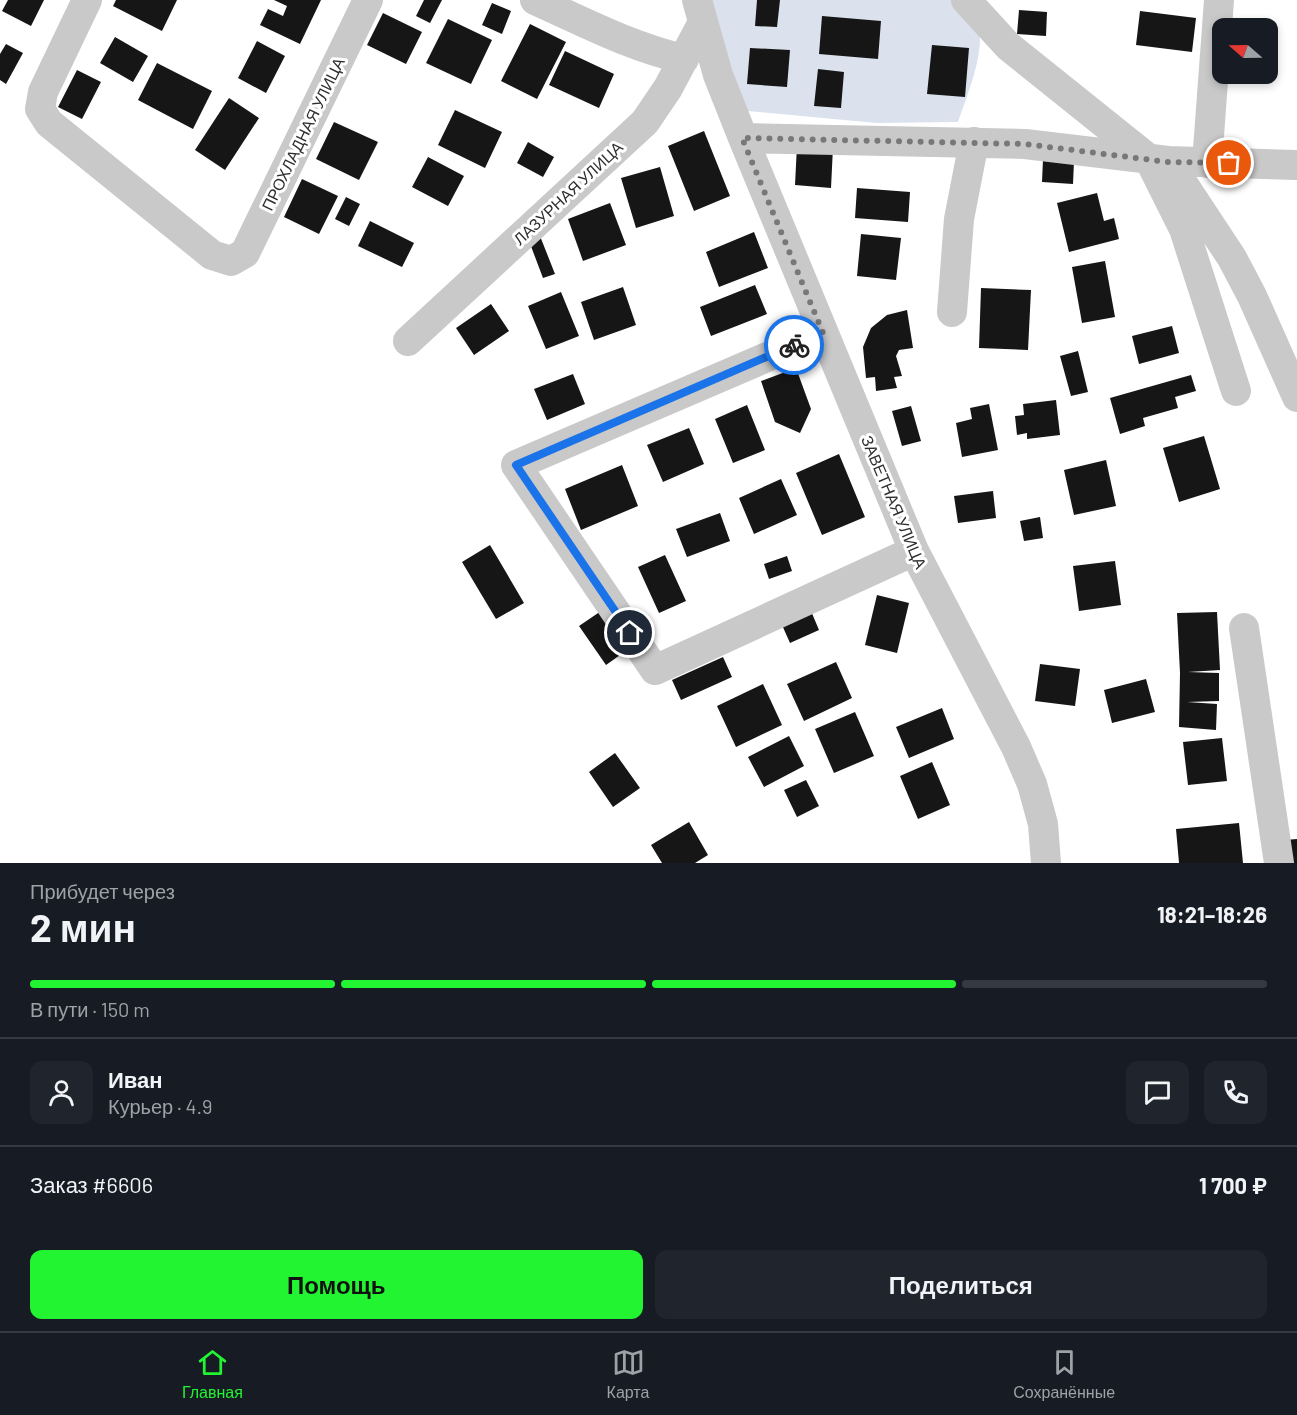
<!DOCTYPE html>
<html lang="ru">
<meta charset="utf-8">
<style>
body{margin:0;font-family:Barlow,sans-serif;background:#20242c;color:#f1f3f6;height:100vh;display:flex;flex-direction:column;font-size:22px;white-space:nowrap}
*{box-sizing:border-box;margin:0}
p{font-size:20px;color:#9ea1a6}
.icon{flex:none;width:33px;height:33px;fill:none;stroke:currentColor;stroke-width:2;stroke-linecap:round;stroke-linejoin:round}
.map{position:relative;height:863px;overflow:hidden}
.details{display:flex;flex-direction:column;background:#171b24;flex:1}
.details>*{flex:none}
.needle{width:39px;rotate:290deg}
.tools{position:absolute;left:1212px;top:18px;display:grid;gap:12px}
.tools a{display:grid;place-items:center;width:66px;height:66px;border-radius:12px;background:#171b24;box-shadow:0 3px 9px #0003;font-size:30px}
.pin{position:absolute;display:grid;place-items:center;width:51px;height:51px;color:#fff;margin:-26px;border:3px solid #fff;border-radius:50%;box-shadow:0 2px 6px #0007}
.courier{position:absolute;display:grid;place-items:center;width:60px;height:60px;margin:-30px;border:4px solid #1a73e8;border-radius:50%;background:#fff;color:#222;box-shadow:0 2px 8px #0007}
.head em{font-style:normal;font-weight:700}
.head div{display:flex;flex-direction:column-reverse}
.head{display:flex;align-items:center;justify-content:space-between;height:102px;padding:0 30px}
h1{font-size:39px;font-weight:700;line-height:45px}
.bar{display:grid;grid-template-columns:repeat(4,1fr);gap:9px 6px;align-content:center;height:72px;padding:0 30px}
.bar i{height:8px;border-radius:4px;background:#363941}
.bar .active{background:#23f431}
.bar p{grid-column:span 4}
.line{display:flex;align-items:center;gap:15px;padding:0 30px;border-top:2px solid #363941}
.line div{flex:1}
.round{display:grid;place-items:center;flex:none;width:63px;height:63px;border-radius:12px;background:#20242c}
.primary-button{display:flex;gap:12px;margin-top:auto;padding:12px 30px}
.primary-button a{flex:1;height:69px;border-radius:12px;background:#23f431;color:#111;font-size:24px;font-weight:700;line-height:69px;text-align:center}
.primary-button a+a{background:#20242c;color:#f1f3f6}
.dock{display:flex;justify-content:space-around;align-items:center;height:84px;border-top:2px solid #363941;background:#171b24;font-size:16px;color:#9ea1a6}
.dock a{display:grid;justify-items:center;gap:3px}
.dock .active{color:#23f431}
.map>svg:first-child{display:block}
</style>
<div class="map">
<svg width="1297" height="863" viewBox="0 0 1297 863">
<rect width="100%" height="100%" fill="#fff"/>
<path fill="#dbe2ed" d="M701 0H954C961 8 972 16 977 25 988 46 965 101 958 122L876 123 737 110Z"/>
<path fill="#161616" d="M8 0H44L31 26 2 11Z
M116 0H177L162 31 113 6Z
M274 0H321L300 44 260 25 268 9 283 16 287 6Z
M424 0H442L430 23 416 16Z
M757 0H780L777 27 755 26Z
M492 3 511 11 502 34 482 25Z
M1019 10 1047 12 1046 36 1017 34Z
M1140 11 1196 18 1192 52 1136 45Z
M383 13 422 32 406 64 367 45Z
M822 16 881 21 878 59 819 54Z
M448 19 492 40 471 84 426 63Z
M530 24 566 42 537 99 501 81Z
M115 37 148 56 133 82 100 63Z
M257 41 285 56 266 93 238 78Z
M6 44 23 53 6 84 0 80V54Z
M932 45 969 48 965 97 927 94Z
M750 48 790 50 787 87 747 84Z
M565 51 614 74 599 108 549 85Z
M157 63 212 91 193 129 138 100Z
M818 69 844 72 841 108 814 106Z
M77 70 101 82 82 119 58 107Z
M229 98 259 118 225 170 195 150Z
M455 110 502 132 485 168 438 145Z
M334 122 378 142 359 180 316 159Z
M704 131 730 196 694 211 668 146Z
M528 142 554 157 543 177 517 163Z
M797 145 833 147 831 188 795 185Z
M428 157 464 176 448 206 412 187Z
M1043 159 1074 161 1073 184 1042 182Z
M660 167 674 216 636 228 621 178Z
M302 179 338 196 319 234 284 217Z
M857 188 910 192 908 222 855 218Z
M1097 193 1104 221 1114 218 1119 239 1069 252 1057 203Z
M346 197 360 204 349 226 335 219Z
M610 203 626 245 583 261 568 219Z
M370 221 414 243 402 267 358 246Z
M754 232 768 268 719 287 706 252Z
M861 234 901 238 896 280 857 276Z
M540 236 555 274 543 278 529 241Z
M1105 261 1115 317 1082 323 1072 267Z
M755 285 767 314 711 336 700 307Z
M623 287 636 325 594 340 581 302Z
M981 288 1031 290 1028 350 979 348Z
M561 292 579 336 546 349 528 306Z
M491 304 509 331 474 355 456 328Z
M907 310 913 348 899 350 896 356 902 376 894 377 897 388 876 391 875 377 866 378 863 347 871 328 887 315Z
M1172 326 1179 353 1139 364 1132 336Z
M1078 351 1088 392 1071 396 1060 356Z
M796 368 811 409 800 433 775 422 761 381Z
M573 374 585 404 547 420 534 389Z
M1191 375 1196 391 1175 397 1178 408 1143 418 1145 426 1120 434 1110 398Z
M1056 400 1060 435 1027 439V433L1017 435 1015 416 1024 415 1023 404Z
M989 404 998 450 962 457 956 423 972 419 970 408Z
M747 405 765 450 733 463 715 419Z
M911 406 921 441 902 446 892 411Z
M689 428 704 464 663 482 647 445Z
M1204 436 1220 489 1179 502 1163 448Z
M839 454 865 517 822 535 796 473Z
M1106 460 1116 506 1074 515 1064 470Z
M622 465 638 506 581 530 565 489Z
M781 479 797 515 754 534 739 498Z
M993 491 996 518 958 523 954 496Z
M720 513 730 541 687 557 676 529Z
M1040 517 1043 538 1024 541 1020 521Z
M490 545 524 603 496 619 462 562Z
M665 555 686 601 659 613 638 567Z
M787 556 792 571 769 579 764 564Z
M1115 561 1121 605 1079 611 1073 566Z
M877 595 909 603 897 653 865 645Z
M604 609 630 648 606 665 579 626Z
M811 611 819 630 790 643 782 625Z
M1217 612 1220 670 1188 672 1219 673V701L1187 702 1217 704 1216 730 1179 727 1180 673 1177 613Z
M723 657 732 677 681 700 672 680Z
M836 662 852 698 804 721 787 684Z
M1040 664 1080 669 1075 706 1035 701Z
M1146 679 1155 712 1112 723 1104 690Z
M763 684 782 725 736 747 717 706Z
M942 708 954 739 909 758 896 727Z
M855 712 874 756 834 773 815 729Z
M789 736 804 766 764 787 748 757Z
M1222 738 1227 781 1188 785 1183 742Z
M615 753 640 788 613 807 589 772Z
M932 762 950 805 918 819 900 776Z
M806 780 819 806 797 817 784 790Z
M689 822 708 855 695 863H662L651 845Z
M1239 823 1243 863H1179L1176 829Z
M1297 839V863H1286L1285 840Z"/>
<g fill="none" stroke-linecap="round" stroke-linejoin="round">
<path stroke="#c9c9c9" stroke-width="30" d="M87 0 43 92 40 109 49 123 212 255 231 261 245 253 368 0
M535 0C584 22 631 47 684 59
M697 0 718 75 743 138 914 551 1016 747 1032 784 1043 824 1046 863
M966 0 1008 46 1149 159 1184 229 1236 391
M743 138 1025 144 1168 161 1297 165
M1168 161 1232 258 1252 296 1297 397
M1207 163 1219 0
M952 312 959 219 974 142
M823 333 516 465 655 670 914 551
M408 341 645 122 668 88 702 24
M1244 628 1279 863"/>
</g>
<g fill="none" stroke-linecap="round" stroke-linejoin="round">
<path stroke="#787878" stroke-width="6" stroke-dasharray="0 10.8" d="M794 345 823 333 742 138 1025 144 1168 162 1229 163"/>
<path stroke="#1a73e8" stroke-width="8" d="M630 633 516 465 794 345"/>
</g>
<g text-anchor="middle" stroke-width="6" stroke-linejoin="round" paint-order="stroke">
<g font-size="16" fill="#2f2f2f" stroke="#fff">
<text transform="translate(303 134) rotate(-64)" y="6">ПРОХЛАДНАЯ УЛИЦА</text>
<text transform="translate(568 193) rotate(-43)" y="6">ЛАЗУРНАЯ УЛИЦА</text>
<text transform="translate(894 502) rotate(67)" y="6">ЗАВЕТНАЯ УЛИЦА</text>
</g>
</g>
</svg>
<div class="tools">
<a><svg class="needle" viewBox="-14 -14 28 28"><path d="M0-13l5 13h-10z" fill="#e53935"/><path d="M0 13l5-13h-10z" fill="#9ea1a6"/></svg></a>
</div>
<div class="pin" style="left:1229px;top:163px;background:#ea580c"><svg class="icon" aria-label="bag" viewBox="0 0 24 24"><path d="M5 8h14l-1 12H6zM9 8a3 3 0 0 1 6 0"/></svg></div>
<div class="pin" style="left:630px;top:633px;background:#1f2937"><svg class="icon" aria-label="home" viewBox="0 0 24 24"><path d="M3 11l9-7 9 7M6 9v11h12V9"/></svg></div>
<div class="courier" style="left:794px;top:345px"><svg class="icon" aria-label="bike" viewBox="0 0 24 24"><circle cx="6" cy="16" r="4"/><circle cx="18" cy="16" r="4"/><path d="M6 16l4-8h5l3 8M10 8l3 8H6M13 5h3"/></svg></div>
</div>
<section class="details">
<div class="head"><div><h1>2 мин</h1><p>Прибудет через</p></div><em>18:21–18:26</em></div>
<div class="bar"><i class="active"></i><i class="active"></i><i class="active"></i><i></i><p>В пути · 150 m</p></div>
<div class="line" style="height:108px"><a class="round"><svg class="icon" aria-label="person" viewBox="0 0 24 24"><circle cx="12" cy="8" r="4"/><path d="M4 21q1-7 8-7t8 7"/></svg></a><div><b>Иван</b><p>Курьер · 4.9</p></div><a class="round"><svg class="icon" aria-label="chat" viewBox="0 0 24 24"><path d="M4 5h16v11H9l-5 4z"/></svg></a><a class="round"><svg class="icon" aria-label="phone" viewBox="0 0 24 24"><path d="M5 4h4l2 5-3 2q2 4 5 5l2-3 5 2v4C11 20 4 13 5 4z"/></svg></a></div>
<div class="line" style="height:78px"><div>Заказ #6606</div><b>1 700 ₽</b></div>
<div class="primary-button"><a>Помощь</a><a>Поделиться</a></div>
</section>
<nav class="dock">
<a class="active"><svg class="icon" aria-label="home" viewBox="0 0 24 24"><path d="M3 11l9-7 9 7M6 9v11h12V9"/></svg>Главная</a>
<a><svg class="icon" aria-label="map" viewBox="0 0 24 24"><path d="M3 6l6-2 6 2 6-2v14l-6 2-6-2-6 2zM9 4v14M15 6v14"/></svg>Карта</a>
<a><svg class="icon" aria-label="saved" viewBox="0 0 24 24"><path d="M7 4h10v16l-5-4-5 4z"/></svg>Сохранённые</a>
</nav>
